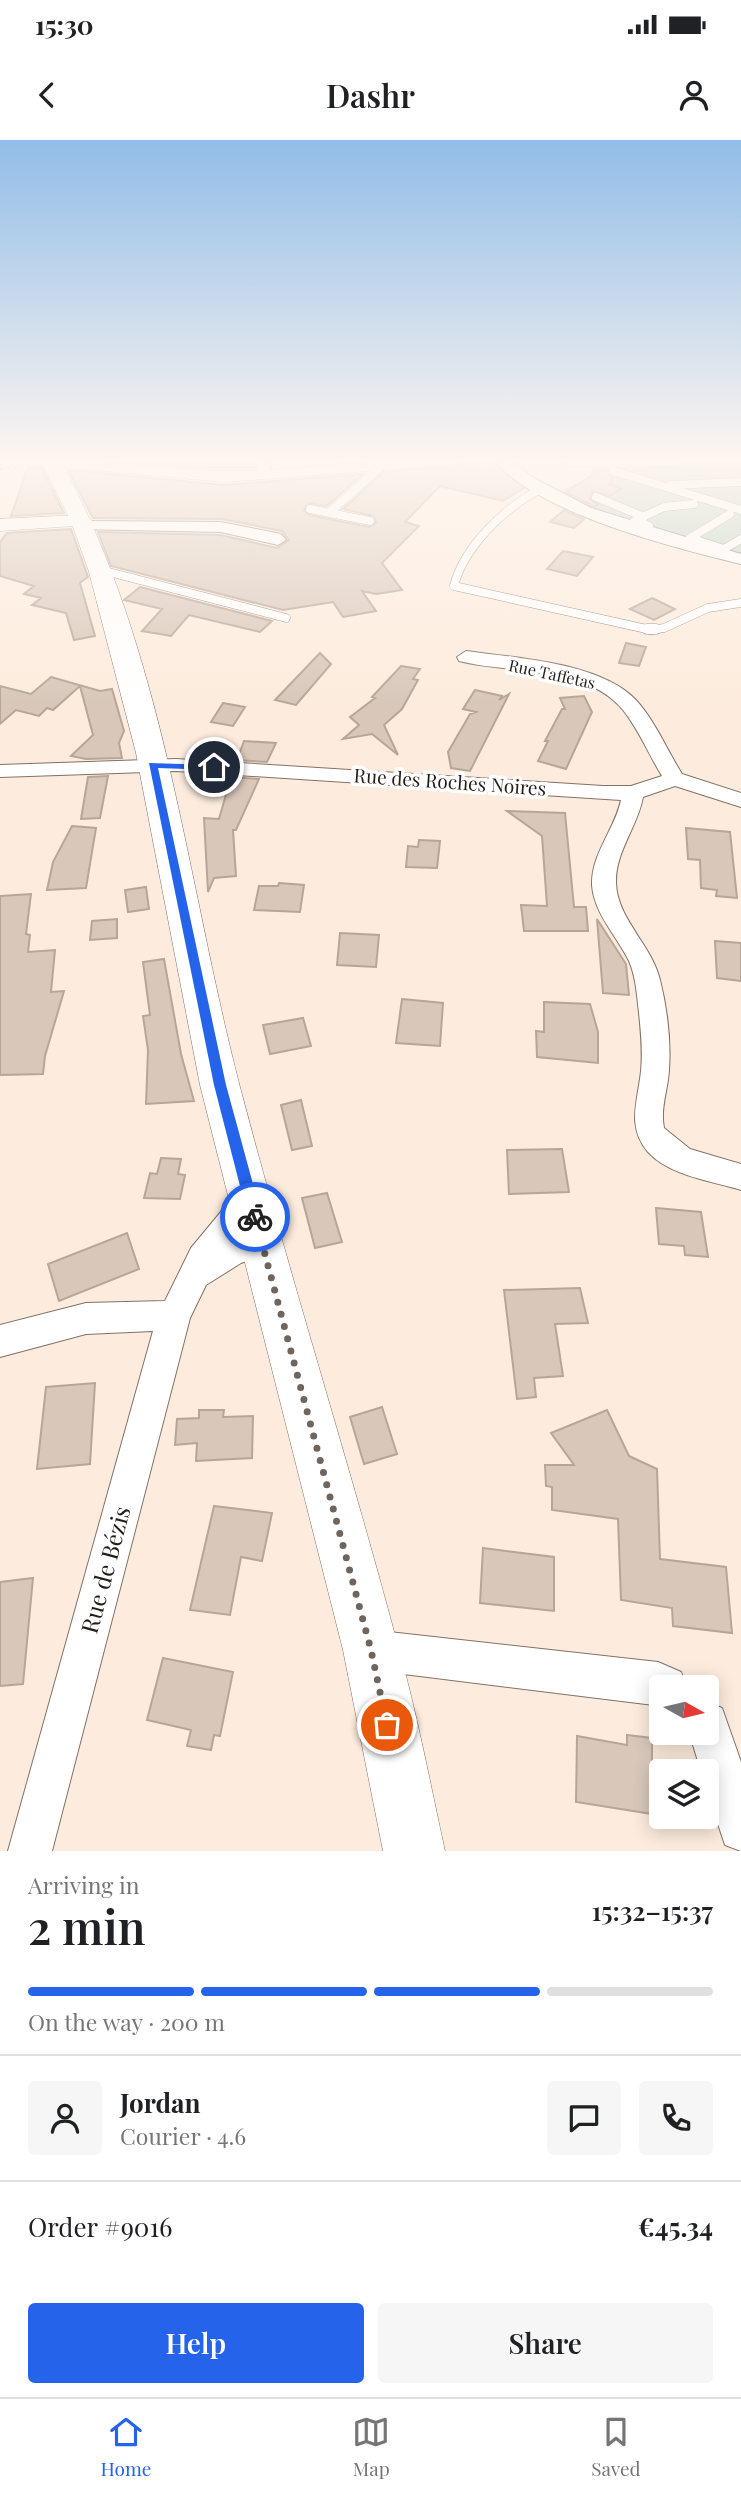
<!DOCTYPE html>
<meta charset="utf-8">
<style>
body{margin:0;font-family:"Playfair Display",serif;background:#f6f6f6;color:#202124;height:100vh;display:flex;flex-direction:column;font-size:26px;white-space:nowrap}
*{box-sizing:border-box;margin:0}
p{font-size:23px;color:#757577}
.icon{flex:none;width:38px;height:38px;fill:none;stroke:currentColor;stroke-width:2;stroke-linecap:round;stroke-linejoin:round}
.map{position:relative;height:1711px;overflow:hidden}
.panel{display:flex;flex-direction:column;background:#fff;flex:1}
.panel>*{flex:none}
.needle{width:46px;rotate:98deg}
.tools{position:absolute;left:649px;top:1535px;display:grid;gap:14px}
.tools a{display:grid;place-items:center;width:70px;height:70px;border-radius:7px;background:#fff;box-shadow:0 4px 18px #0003;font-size:35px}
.pin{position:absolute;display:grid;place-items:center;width:60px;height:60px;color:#fff;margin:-30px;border:4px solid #fff;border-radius:50%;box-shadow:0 2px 7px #0007}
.courier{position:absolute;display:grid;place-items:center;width:70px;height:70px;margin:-35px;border:5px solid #2563eb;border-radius:50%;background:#fff;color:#222;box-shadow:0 2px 9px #0007}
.overview em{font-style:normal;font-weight:600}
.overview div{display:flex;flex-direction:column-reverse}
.overview{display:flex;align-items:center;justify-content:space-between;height:119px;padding:0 28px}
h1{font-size:46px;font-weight:600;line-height:52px}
.bar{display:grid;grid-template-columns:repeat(4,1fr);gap:10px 7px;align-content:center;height:84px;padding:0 28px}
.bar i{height:9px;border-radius:5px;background:#e0e0e0}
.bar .on{background:#2563eb}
.bar p{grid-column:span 4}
.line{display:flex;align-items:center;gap:18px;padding:0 28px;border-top:2px solid #e0e0e0}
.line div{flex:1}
.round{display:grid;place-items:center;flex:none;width:74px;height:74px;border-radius:7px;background:#f6f6f6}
.button{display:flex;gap:14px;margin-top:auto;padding:14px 28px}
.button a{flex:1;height:80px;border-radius:7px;background:#2563eb;color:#fff;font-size:28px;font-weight:600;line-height:80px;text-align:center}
.button a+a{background:#f6f6f6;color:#202124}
.status{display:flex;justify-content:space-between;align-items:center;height:49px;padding:0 35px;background:#fff;direction:ltr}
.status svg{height:19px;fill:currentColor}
header{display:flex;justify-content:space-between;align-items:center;height:91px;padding:0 28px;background:#fff;font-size:32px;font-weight:600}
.tab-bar{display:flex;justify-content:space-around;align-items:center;height:98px;border-top:2px solid #e0e0e0;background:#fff;font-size:19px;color:#757577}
.tab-bar a{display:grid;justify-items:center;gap:4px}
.tab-bar .on{color:#2563eb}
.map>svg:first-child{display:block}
</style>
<div class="status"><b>15:30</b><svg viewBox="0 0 49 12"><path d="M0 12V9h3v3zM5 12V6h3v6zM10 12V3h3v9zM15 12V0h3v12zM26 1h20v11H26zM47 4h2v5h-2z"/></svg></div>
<header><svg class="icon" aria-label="back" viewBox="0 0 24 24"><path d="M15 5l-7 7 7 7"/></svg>Dashr<svg class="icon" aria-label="person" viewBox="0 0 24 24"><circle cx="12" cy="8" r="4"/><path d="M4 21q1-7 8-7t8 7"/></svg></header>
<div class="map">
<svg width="741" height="1711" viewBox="0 0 741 1711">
<rect width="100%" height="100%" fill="#fdecdd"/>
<path fill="#b6d3c4" d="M594 322H741V417L602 374 554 354 591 337Z"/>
<path fill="#d9c8ba" stroke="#b7a698" stroke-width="2" d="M130 322H254L255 328H202Z
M493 322 524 348 503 361 440 346 405 382 419 386 382 423 402 450 376 454 362 451 376 471 343 477 333 462 283 470 111 426 98 392 221 395 277 408 289 400 282 391 222 379 93 378 68 330 224 345 363 334 327 366 309 363 304 370 309 375 369 387 376 383 374 376 343 369 384 332Z
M28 327H41L64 373 11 376Z
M602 329 613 338 609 344 621 348 610 356 593 351 590 359 598 365 595 367 566 352Z
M564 370 574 375 584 379 574 388 550 382Z
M71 389 88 437 80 443 95 496 74 500 66 473 32 465 41 458 24 454 34 446 0 436V402L7 393Z
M563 411 593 417 577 436 547 429Z
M140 447 272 481 260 492 189 475 171 496 142 491 162 469 124 460Z
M652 458 675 469 654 480 630 469Z
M626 503 646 507 639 526 619 523Z
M320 513 331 524 296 565 275 560Z
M401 526 420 529 413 539 418 540 402 569 384 585 398 615 372 594 343 599 359 585 350 577 375 558 372 557Z
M51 537 100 551 112 549 124 591 119 603 122 618 86 619 71 616 93 595 80 546 53 570 47 568 39 576 16 570 0 584V546L31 554Z
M475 550 502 556 499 560 509 554 470 631 451 628 448 612 470 574 476 572 463 569Z
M584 556 592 572 566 629 538 621 548 601H545L562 569H565L560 558Z
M223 563 245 567 233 586 211 582Z
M244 601 276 603 267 622 237 620Z
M108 636 100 678 81 679 88 637Z
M231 637 259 639 236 690H233L236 736 214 738 208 752 204 678 219 679Z
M507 671 565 673 574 767H586L588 791H524L521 765 547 766 542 696Z
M72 686 96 688 86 748 47 750 53 722Z
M686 688 730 692 737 758 716 756 717 750 701 748 700 720 688 719Z
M419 700 440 701 437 728 406 727 408 706 418 707Z
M279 743 304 745 300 772 254 770 259 746H278Z
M146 747 149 769 128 772 125 750Z
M31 754 26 794 30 795 28 812 55 810 51 852 64 851 45 916 43 934 0 935V756Z
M117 779V798L90 800 92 781Z
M597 779 626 824 629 855 603 853Z
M340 793 379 795 376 827 337 825Z
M715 801 741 803V841L717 838Z
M164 819 181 914 194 961 146 964 148 910 143 876 150 875 143 822Z
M402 859 443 863 440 906 396 903Z
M544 862 590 864 598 892V923L537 917 536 891 544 892Z
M303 878 311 906 270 914 263 885Z
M301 960 312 1006 292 1010 281 965Z
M562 1009 569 1052 509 1054 507 1010Z
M161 1018 181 1019 178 1034 185 1035 180 1059 144 1058 150 1033 157 1034Z
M327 1053 342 1102 315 1108 302 1058Z
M656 1068 701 1072 708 1117 685 1115 684 1106 659 1104Z
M127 1093 139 1129 59 1161 48 1124Z
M580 1148 588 1183 555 1184 563 1236 534 1238 536 1257 517 1259 504 1150Z
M95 1243 90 1324 37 1329 46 1247Z
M382 1267 397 1314 364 1324 350 1277Z
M199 1270H224L223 1277 253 1276 252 1318 196 1321 197 1303 175 1305 177 1279 199 1278Z
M607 1270 629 1316 657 1329 660 1419 726 1427 732 1493 673 1486 672 1468 621 1460 618 1379 552 1370V1347L546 1346 545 1325H574L551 1293Z
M214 1366 272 1373 262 1421 241 1417 230 1475 190 1470Z
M483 1408 554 1417V1471L480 1463Z
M33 1438 23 1544 0 1546V1442Z
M163 1518 233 1532 220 1596 214 1595 211 1610 187 1606 191 1590 147 1580Z
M627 1595 652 1598V1674L576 1662 577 1596 627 1605Z"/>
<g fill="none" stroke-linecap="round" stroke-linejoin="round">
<g stroke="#827265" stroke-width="9">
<path id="service-far1" d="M571 322 611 323 608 322
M675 322 611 323 613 331 741 370
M671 345 741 342
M540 349C505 368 464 406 454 446L651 490 664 488 708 468 741 463
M596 357 644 377
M310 369 370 381
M330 372 383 325
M730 374 690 398 724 409 741 399
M649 386 634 381 664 367 694 364
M101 430 286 478"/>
</g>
<g stroke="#827265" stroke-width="11">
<path id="service" d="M647 489H656"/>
</g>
<g stroke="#827265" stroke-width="2">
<path id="minor" d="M256 322H270L271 336H261Z
M496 322H512L534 338 591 368 741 414V424C675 408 540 374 496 322Z
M84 381 221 382 281 394 286 400 278 405 221 392 78 389 76 386Z
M466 511C515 518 600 522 636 560 655 581 667 610 682 634L741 653V667L675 646 643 657C638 686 615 712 616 743 617 779 652 805 660 840 667 868 671 901 669 930 668 950 660 968 664 988L690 1009 741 1024V1050C712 1041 670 1036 648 1012 626 986 638 961 641 931 643 912 641 892 639 873 637 856 636 837 629 821 617 796 594 774 592 745 591 714 615 689 621 660L176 631 0 637V625L176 619 603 646H631L662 636C649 615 639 590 623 570 586 525 510 534 459 521L457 517Z
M250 1046 261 1050 265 1059 240 1095 261 1088 272 1092 277 1102 272 1112 241 1123 206 1145 190 1178 52 1711H8L153 1191 86 1194 0 1217V1185L86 1163 165 1161 191 1108 239 1050Z
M371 1490 658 1522 681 1532 687 1547H662V1566L371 1530 357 1524 351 1510 357 1496Z
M707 1562 722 1568 741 1622V1711L725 1705 707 1651V1631H701L689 1592H707Z"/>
</g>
<g stroke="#827265" stroke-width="1">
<path id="tertiary" d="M53 322C110 318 166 331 223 331 293 332 362 318 431 322L422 327 224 342 62 327Z
M82 375 89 377 92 381 89 385 0 391V379Z"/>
</g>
<g stroke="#827265" stroke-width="1">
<path id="secondary" d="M41 322H61C165 511 186 740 240 947 289 1134 348 1319 398 1506 417 1573 430 1643 445 1711H383L343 1510 200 945 136 613 89 432 71 381Z"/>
</g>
<path stroke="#a2958b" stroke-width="2.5" stroke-dasharray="3.5 3.5" stroke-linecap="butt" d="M0 329 15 327 17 322"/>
<use href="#service-far1" stroke="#fff" stroke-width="8"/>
<use href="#service" stroke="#fff" stroke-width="10"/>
<use href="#minor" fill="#fff" fill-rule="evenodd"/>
<use href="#tertiary" fill="#fff" fill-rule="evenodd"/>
<use href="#secondary" fill="#fff" fill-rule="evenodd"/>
</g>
<linearGradient id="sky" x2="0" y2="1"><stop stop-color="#92bde8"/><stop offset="0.57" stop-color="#fef6f0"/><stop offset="1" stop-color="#fef6f0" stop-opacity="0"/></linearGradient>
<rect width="741" height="561" fill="url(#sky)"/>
<path fill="#2563eb" d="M149 623 214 625 219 627 214 630 158 628 226 945 262 1077 255 1083 248 1077 214 945Z"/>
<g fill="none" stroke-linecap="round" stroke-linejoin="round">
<path stroke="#6f655d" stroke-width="7" stroke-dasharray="0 12.6" d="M255 1077 371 1510 387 1585"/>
</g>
<g text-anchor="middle" stroke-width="7" stroke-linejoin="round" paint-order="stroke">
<g font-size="16" fill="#231d18" stroke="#fff">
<text transform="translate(552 534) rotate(12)" y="6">Rue Taffetas</text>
</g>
<g font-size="19" fill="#231d18" stroke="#fff">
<text transform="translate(450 642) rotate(4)" y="7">Rue des Roches Noires</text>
</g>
<g font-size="23" fill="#231d18" stroke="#fff">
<text transform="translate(106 1430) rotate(-75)" y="8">Rue de Bézis</text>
</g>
</g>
</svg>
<div class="tools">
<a><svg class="needle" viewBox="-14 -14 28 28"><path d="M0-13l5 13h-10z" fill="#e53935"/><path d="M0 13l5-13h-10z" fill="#757577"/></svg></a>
<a><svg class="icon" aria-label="layers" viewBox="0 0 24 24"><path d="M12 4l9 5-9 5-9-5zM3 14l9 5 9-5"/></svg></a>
</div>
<div class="pin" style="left:387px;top:1585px;background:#ea580c"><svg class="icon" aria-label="bag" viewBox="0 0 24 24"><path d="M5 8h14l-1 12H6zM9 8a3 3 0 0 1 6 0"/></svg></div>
<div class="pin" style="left:214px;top:627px;background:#1f2937"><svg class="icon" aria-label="home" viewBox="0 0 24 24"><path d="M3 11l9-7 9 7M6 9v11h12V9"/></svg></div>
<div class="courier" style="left:255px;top:1077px"><svg class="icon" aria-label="bike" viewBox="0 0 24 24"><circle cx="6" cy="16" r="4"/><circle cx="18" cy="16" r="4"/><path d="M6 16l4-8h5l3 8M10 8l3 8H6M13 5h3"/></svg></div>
</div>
<section class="panel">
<div class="overview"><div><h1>2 min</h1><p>Arriving in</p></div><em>15:32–15:37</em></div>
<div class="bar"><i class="on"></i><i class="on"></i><i class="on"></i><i></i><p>On the way · 200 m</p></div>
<div class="line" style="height:126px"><a class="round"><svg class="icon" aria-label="person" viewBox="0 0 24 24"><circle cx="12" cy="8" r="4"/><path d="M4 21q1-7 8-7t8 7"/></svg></a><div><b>Jordan</b><p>Courier · 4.6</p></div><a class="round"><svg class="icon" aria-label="chat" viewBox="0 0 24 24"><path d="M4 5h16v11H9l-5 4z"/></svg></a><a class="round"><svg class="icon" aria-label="phone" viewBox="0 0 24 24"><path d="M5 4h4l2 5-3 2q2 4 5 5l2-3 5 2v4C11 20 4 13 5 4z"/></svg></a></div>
<div class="line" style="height:91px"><div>Order #9016</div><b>€45.34</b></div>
<div class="button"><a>Help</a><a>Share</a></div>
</section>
<nav class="tab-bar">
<a class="on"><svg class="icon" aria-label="home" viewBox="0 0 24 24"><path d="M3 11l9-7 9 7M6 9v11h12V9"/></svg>Home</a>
<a><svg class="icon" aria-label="map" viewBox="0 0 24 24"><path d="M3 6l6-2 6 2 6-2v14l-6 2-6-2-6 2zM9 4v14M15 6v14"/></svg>Map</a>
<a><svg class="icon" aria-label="saved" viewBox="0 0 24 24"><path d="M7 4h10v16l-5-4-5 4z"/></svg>Saved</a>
</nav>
